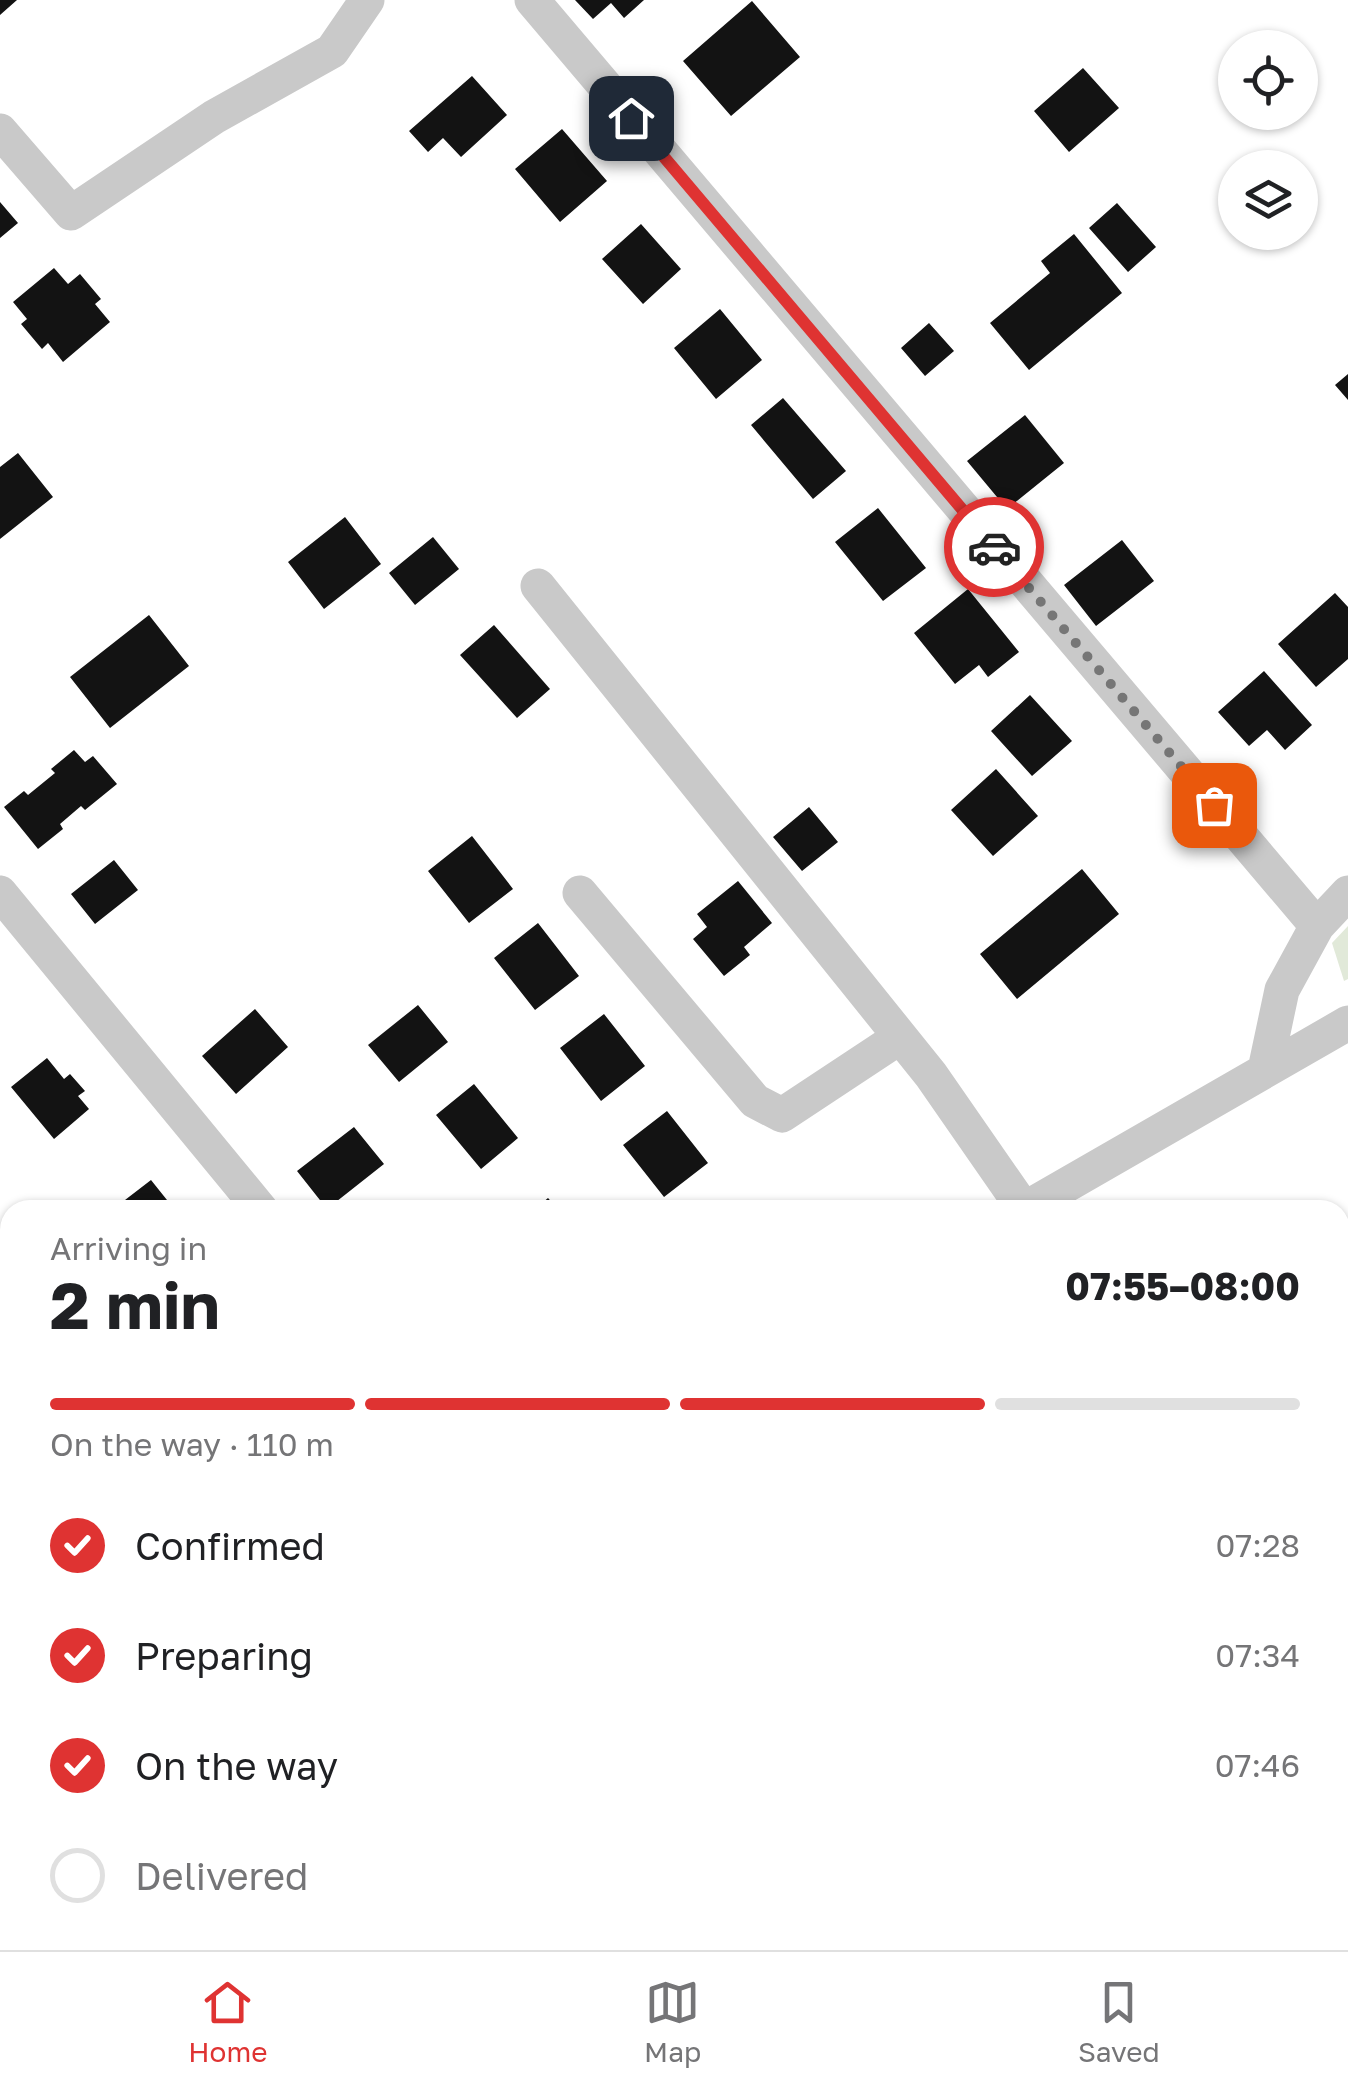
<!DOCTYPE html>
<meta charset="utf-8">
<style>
body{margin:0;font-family:"Golos Text",sans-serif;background:#f6f6f6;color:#202124;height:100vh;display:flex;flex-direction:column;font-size:38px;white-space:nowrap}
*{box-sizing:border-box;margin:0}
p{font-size:32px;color:#757577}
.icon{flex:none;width:55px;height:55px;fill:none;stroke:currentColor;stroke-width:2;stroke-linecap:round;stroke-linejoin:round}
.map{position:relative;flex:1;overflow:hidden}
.drawer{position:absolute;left:0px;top:1200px;width:1350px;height:750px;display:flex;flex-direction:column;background:#fff;border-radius:30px 30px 0 0;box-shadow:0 2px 8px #0004}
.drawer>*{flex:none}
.buttons{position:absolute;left:1218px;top:30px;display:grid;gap:20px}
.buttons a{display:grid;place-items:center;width:100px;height:100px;border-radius:50%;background:#fff;box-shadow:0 2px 8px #0004;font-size:50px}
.pin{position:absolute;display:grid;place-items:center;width:85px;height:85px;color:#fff;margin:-42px;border-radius:20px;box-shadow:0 5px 15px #0006}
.courier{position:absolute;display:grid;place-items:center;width:100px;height:100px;margin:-50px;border:8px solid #df3332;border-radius:50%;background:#fff;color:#222;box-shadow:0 2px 12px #0007}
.overview em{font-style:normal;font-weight:700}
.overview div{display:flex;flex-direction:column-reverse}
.overview{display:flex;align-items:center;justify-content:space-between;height:170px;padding:0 50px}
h1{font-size:65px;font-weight:700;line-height:75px}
.bar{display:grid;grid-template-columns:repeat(4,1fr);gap:15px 10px;align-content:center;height:120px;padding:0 50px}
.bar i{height:12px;border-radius:8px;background:#e0e0e0}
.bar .selected{background:#df3332}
.bar p{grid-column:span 4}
ol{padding:0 50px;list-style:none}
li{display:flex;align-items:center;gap:30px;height:110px}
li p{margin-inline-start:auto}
li .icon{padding:10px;border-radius:50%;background:#df3332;color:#fff;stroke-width:4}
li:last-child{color:#757577}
li i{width:55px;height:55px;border:5px solid #e0e0e0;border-radius:50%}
.menu{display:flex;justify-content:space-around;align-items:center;height:140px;border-top:2px solid #e0e0e0;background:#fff;font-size:28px;color:#757577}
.menu a{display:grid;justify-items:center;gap:5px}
.menu .selected{color:#df3332}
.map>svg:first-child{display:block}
</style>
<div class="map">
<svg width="1348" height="1950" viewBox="0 0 1348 1950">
<rect width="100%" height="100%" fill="#fff"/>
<path fill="#e1e9d9" d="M1348 926V979L1344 981 1332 943Z"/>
<path fill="#131313" d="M0 0H17L0 15Z
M575 0H644L624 18 611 3 593 19Z
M752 1 800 57 731 116 683 61Z
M1083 68 1119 108 1069 152 1034 111Z
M472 76 507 115 461 157 443 138 428 152 409 131Z
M562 129 607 181 560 222 515 169Z
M0 202 18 223 0 238Z
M1117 203 1156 247 1128 272 1089 228Z
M641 224 681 269 643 304 602 259Z
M1074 234 1122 293 1029 370 990 323 1050 273 1041 261Z
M54 268 68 284 80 274 101 299 95 304 110 322 63 362 48 343 42 349 21 324 27 319 13 302Z
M720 309 762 360 716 399 674 348Z
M929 323 954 351 925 376 901 348Z
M1348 374V400L1335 385Z
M783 398 846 471 813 499 751 425Z
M1025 415 1064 463 1007 509 967 461Z
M18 453 53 497 0 539V467Z
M878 508 926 568 883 601 835 542Z
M345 517 381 564 324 609 288 562Z
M433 537 459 569 415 605 389 573Z
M1122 540 1154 581 1096 626 1064 585Z
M968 589 1019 652 988 677 979 665 955 684 914 633Z
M1335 593 1348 607V659L1316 687 1278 644Z
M149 615 189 666 110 728 70 677Z
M494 625 550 689 517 718 460 655Z
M1264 671 1312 725 1285 750 1267 730 1249 746 1218 712Z
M1030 695 1072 741 1032 776 991 731Z
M74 750 85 762 93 756 117 784 85 810 81 806 60 824 63 829 38 849 4 807 24 791 28 795 55 773 51 769Z
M996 769 1038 816 993 856 951 810Z
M809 807 838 842 802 871 773 837Z
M472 836 513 889 469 923 428 871Z
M114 860 138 890 95 924 71 894Z
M1082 869 1119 914 1017 999 980 954Z
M738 881 772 923 744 947 750 955 724 976 693 939 707 927 697 914Z
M538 923 579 976 535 1010 494 958Z
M418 1005 448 1042 399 1082 368 1045Z
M255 1009 288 1047 236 1094 202 1056Z
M604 1014 645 1066 601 1101 560 1048Z
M47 1058 64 1079 70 1074 85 1091 78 1096 89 1109 54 1139 11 1087Z
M474 1084 518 1138 481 1169 436 1115Z
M667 1111 708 1163 664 1197 623 1145Z
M354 1127 384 1164 327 1209 297 1171Z
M151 1180 175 1210H112Z
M548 1198 559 1210H534Z
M0 1500 10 1511V1540L0 1549Z"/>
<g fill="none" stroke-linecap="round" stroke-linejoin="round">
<path stroke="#c9c9c9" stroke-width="35" d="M532 0 1317 926
M0 131 71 213 214 117 332 51 367 0
M538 586 931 1075 1024 1209
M0 893 261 1210
M580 893 755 1101 782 1115 900 1037
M1265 1070 1282 990 1317 926 1348 893
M1023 1210 1348 1023
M0 1643 10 1637
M0 1736 10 1754"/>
</g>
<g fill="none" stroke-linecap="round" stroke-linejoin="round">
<path stroke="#767676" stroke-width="10" stroke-dasharray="0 18" d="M994 547 1214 805"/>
<path stroke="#df3332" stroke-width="12" d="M631 118 994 547"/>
</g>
</svg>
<div class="buttons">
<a><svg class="icon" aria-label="locate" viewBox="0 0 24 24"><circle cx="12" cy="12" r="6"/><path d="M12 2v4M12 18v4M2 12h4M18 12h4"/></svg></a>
<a><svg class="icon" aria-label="layers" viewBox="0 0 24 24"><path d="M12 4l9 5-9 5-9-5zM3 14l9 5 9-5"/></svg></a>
</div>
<div class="pin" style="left:1214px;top:805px;background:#ea580c"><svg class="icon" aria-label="bag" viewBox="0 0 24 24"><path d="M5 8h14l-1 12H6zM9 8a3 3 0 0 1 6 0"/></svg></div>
<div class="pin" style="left:631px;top:118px;background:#1f2937"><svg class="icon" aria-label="home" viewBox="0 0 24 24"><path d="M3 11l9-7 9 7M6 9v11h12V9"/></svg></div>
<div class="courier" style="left:994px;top:547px"><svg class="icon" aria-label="car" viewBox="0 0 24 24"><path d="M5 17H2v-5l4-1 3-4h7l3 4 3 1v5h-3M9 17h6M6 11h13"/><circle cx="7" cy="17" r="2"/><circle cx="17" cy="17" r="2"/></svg></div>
<section class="drawer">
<div class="overview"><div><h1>2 min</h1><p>Arriving in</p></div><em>07:55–08:00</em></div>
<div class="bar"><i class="selected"></i><i class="selected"></i><i class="selected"></i><i></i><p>On the way · 110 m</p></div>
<ol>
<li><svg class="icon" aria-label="check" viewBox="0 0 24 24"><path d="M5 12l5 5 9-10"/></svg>Confirmed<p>07:28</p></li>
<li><svg class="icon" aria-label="check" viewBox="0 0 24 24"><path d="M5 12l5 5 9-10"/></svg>Preparing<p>07:34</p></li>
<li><svg class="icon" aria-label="check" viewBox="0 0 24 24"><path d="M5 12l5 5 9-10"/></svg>On the way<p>07:46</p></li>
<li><i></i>Delivered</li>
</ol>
</section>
</div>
<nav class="menu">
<a class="selected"><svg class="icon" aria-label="home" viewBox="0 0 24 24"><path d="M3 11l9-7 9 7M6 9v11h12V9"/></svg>Home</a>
<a><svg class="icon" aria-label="map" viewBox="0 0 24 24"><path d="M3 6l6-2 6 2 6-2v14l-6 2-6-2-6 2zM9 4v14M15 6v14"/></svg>Map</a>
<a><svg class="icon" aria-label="saved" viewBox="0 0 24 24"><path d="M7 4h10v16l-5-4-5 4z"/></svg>Saved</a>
</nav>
